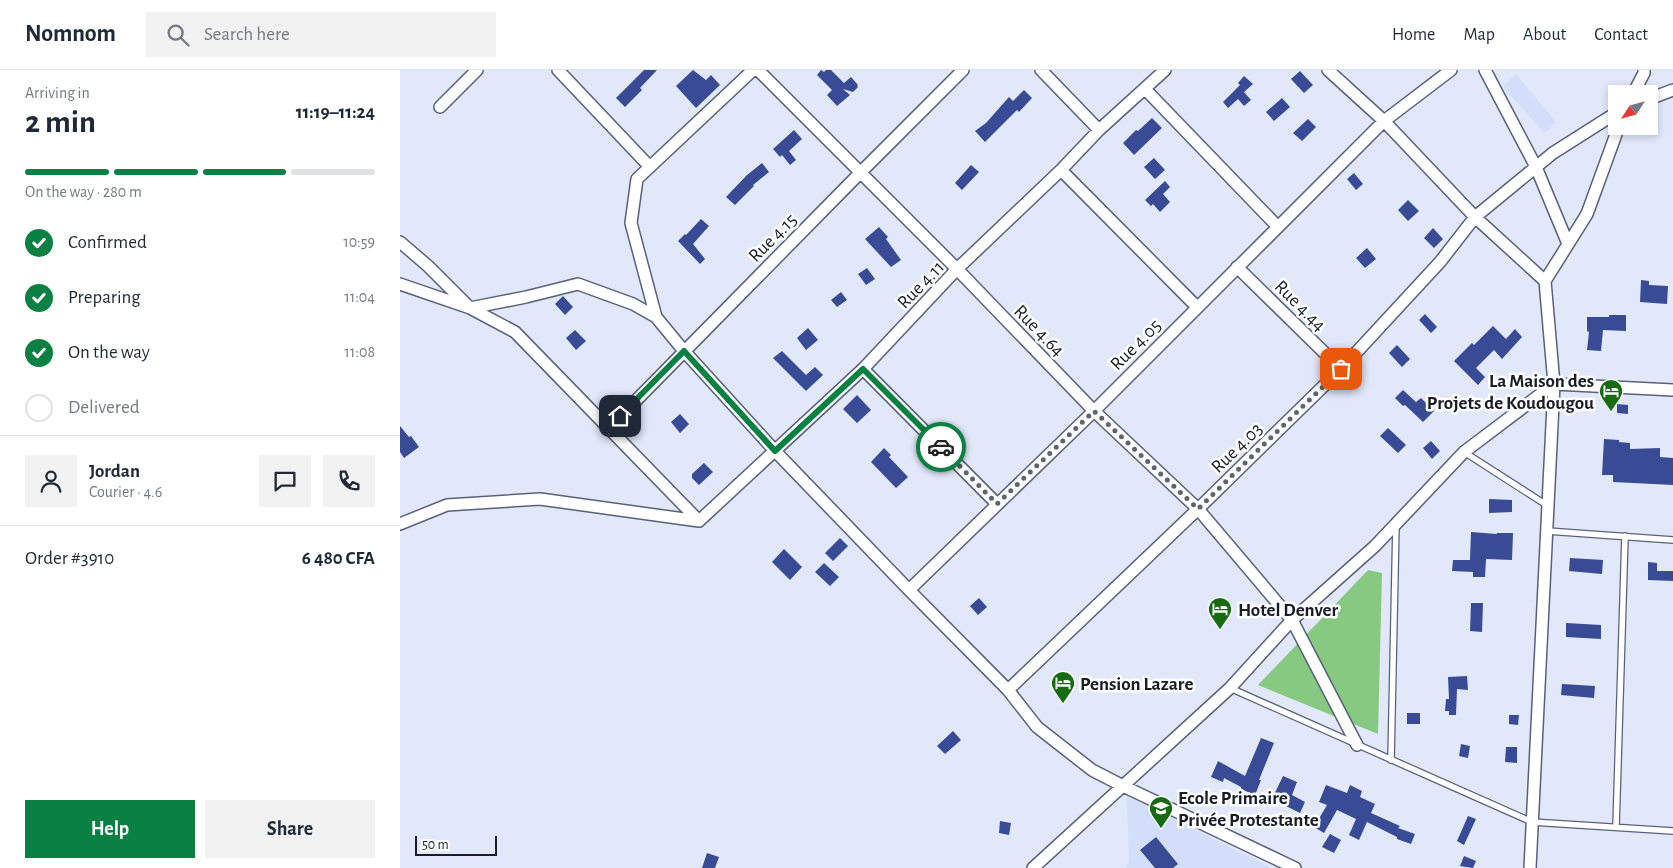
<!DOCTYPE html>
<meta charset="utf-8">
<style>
body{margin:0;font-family:"Alegreya Sans",sans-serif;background:#f2f2f3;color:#1f2937;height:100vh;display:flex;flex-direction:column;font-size:19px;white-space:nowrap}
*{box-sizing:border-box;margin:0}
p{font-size:16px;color:#747a83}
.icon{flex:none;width:28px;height:28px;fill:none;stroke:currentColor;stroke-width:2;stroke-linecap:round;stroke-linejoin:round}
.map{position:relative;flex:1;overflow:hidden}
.drawer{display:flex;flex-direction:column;background:#fff;width:400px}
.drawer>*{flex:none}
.needle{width:32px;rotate:234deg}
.tools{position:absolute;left:1208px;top:15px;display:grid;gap:10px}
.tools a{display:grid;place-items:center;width:50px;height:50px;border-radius:0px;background:#fff;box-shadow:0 2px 8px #0003;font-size:25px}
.scale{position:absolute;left:15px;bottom:12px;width:82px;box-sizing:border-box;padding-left:5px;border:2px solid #191d27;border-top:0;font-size:14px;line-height:18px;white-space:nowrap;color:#191d27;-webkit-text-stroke:4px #fff;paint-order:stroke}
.pin{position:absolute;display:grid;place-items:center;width:42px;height:42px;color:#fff;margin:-21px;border-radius:10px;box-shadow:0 2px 8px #0006}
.courier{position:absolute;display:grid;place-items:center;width:50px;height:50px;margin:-25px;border:4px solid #0b8043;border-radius:50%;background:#fff;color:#222;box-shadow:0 1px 6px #0007}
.headline em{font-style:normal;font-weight:700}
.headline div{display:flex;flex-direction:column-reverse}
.headline{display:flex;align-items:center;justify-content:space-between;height:85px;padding:0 25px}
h1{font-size:32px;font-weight:700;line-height:38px}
.bar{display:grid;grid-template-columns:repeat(4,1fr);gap:8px 5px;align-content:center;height:60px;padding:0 25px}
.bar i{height:6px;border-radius:4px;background:#e0e1e3}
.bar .selected{background:#0b8043}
.bar p{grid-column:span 4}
.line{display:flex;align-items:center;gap:12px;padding:0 25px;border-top:1px solid #e0e1e3}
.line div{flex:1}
.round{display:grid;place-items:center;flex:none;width:52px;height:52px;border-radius:0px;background:#f2f2f3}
ol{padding:0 25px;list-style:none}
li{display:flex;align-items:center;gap:15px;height:55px}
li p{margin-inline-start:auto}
li .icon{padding:5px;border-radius:50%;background:#0b8043;color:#fff;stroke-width:4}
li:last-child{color:#747a83}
li i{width:28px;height:28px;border:2px solid #e0e1e3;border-radius:50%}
.action{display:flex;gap:10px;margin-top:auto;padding:10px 25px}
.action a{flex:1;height:58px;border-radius:0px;background:#0b8043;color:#fff;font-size:20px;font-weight:700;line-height:58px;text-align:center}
.action a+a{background:#f2f2f3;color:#1f2937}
header{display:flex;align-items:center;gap:30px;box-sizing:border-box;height:70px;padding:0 25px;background:#fff;border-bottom:1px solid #e0e1e3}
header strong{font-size:24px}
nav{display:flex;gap:28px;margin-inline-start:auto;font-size:18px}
.search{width:350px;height:45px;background:#f2f2f3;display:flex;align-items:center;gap:12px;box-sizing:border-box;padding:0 18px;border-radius:0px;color:#747a83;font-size:19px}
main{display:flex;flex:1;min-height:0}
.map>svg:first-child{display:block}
</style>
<header>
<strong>Nomnom</strong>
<div class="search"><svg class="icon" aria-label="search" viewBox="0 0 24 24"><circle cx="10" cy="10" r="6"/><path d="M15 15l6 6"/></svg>Search here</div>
<nav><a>Home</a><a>Map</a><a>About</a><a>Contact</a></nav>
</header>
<main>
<section class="drawer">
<div class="headline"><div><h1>2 min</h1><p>Arriving in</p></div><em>11:19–11:24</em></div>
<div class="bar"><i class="selected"></i><i class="selected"></i><i class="selected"></i><i></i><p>On the way · 280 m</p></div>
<ol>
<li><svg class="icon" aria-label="check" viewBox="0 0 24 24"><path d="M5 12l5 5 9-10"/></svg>Confirmed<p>10:59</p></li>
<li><svg class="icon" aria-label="check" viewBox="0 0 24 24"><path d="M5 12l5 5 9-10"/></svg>Preparing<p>11:04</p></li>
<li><svg class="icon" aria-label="check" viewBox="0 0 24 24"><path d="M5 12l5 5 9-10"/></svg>On the way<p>11:08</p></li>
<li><i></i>Delivered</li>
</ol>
<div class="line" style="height:90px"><a class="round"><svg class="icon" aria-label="person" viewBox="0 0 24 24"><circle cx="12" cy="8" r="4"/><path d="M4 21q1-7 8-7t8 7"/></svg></a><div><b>Jordan</b><p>Courier · 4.6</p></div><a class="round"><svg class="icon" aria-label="chat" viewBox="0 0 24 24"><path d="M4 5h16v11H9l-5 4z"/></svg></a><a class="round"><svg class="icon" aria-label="phone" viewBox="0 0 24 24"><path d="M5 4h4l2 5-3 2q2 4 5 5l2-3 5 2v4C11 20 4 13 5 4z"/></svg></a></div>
<div class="line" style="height:65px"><div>Order #3910</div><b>6 480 CFA</b></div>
<div class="action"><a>Help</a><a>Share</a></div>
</section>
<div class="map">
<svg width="1273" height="798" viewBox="0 0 1273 798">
<rect width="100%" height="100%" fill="#e1e8fa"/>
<path fill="#d3defb" d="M1116 4 1156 52 1145 63 1103 17Z
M727 726 872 798H725L729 791Z"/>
<path fill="#87c980" d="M968 500 982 503 978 664 858 615Z"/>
<path fill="#384b94" d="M244 0H257L240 18 242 20 225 37 216 28Z
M293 0 306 10 311 5 320 15 296 38 276 16Z
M421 0 424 2 426 0H431L444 13 451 7 458 15 457 16 458 17 453 22 443 19 450 25 437 36 427 25 432 20 417 5Z
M900 1 913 15 904 23 891 9Z
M844 6 853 14 844 22 851 30 844 36 838 29 828 38 823 32 840 15 838 13Z
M624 20 632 28 619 42 617 40 585 72 575 61 586 53 609 27 613 31Z
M882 28 890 37 874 51 866 42Z
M752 48 762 58 734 85 723 73 736 60 738 61Z
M908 49 916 57 902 71 893 63Z
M394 60 402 69 389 81 396 90 390 95 382 85 380 87 373 79Z
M754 88 765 100 755 109 744 97Z
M362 93 369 102 353 115 354 116 335 135 326 127 347 105Z
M571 95 579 102 562 120 555 113Z
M954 103 963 114 956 120 947 109Z
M765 111 770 117 763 124 770 132 760 142 753 134 751 136 745 130Z
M1008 130 1019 141 1008 151 998 140Z
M301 149 309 156 293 174 305 189 300 194 278 171 285 164 286 165Z
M479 157 488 167 486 169 501 190 491 197 465 169Z
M1033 158 1043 169 1034 178 1024 168Z
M967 178 976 189 965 198 956 188Z
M467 198 475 209 466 215 458 204Z
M1241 210 1249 211V215L1268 216 1267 234 1240 232Z
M441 222 447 230 437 237 431 230Z
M163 226 173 237 165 245 155 234Z
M1025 244 1037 257 1031 263 1019 250Z
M1209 245H1226V261L1203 260 1201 281 1187 280 1189 262 1187 261V247H1209Z
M1093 256 1106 269 1115 259 1122 267 1102 289 1094 280 1076 298 1085 307 1078 315 1054 291 1072 273 1074 275Z
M408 258 418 270 406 280 397 268Z
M175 260 186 271 176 280 166 268Z
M997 275 1010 289 1002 297 989 283Z
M382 281 406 305 415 297 423 305 406 321 373 288Z
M1003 320 1016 332 1021 328 1034 341 1023 352 1005 335 1003 336 995 328Z
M457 325 471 340 457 353 443 339Z
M1217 334 1228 335V344L1217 343Z
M280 344 289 354 280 363 271 352Z
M0 356 9 367 11 366 19 377 4 388 0 382Z
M988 358 1006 375 998 383 980 366Z
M1204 369 1219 370V372L1230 373V379L1260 378V387L1273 388V415L1213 412V405H1202Z
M1031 371 1040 381 1032 389 1023 378Z
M484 378 491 385 489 387 508 407 496 418 471 392Z
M304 393 313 402 299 415 292 408V404Z
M1089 429 1112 430V442L1089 443Z
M1071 462 1097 464V463H1113L1112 490 1086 489 1085 507H1073V502L1052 501 1053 490H1070Z
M440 468 448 476 433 491 425 483Z
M384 479 402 497 390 510 372 492Z
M1170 488 1203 490 1202 504 1169 501Z
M1248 492 1257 493V501H1273V511L1248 510Z
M424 493 439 507 430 516 415 502Z
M579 528 587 537 578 545 570 536Z
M1071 533H1083L1082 562 1070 561Z
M1166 553 1201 555V569L1166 567Z
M1067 606 1068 620 1057 619 1056 645H1049V641H1045L1046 629H1049L1048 607Z
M1162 614 1195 616 1194 628 1161 625Z
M1007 643H1020V654H1007Z
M1109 645H1119L1118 655 1109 654Z
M553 661 561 670 545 684 537 676Z
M861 668 874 673 859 710H861L855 725 841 719V717L824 708 823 712 811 707 818 691 845 706Z
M1061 674 1070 676 1068 688 1059 686Z
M1106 677H1117V693L1105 692Z
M883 706 897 712 892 725 905 732 900 743 872 729Z
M926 715 947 723 950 715 962 721 960 727 975 734 971 743 1000 756 998 758 1015 764 1011 774 997 769V767L967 752 959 770 949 765 956 749 937 740 924 763 914 757 927 735 919 732Z
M1068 746 1076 749 1064 775 1057 771Z
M600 751 611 753 609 765 599 763Z
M930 764 941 770 934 783 922 777Z
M756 767 778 794 773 798H755L740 780Z
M307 783 319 787 315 798H302Z
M1064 786 1076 791 1073 798 1060 796Z"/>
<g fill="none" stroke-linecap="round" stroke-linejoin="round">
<g stroke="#58617b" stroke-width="8">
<path id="service" d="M1064 382 1148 436
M1147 461 1273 470
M830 618 1132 752 1273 761
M991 690 996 455
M1216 757 1225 466"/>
</g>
<g stroke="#58617b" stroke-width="14">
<path id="minor" d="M158 0 250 97
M358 0 557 199 694 341 798 439 892 550 957 675
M641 0 699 60
M928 0 984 51 1075 147 1145 211
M1085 0 1136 97 1168 174
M745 19 878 157
M1233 24 1244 3V0
M1249 29 1273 20
M40 37 77 0
M661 100 797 237
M0 172 28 196 70 238 126 227 178 214 233 234 256 247 284 281 375 381 509 520 608 620 637 657 692 700 723 716 895 798
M837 197 941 299
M0 214 70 238 115 262 299 451
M256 247 231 153 237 109 353 0
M463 299 597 434
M1154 314 1273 320
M208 359 460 103 563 0
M299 451 463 299 557 199 661 100 699 60 765 0
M0 454 47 435 140 429 299 451
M509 520 694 341 984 51 1051 0
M608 620 798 439 941 299 1040 192 1075 147 1153 83 1216 43
M633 798 830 618 892 550 975 476 1064 382 1154 314
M1130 798 1154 314 1145 211 1187 144 1219 56"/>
</g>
<use href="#service" stroke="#fff" stroke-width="5.5"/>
<use href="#minor" stroke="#fff" stroke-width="11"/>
</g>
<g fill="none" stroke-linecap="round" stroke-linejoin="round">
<path stroke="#5f6471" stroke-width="5" stroke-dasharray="0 9" d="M541 377 597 434 694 341 798 439 941 299"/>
<path stroke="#0b8043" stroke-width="6" d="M220 346 284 281 375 381 463 299 541 377"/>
</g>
<defs>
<g id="hotel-pin" transform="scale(1.25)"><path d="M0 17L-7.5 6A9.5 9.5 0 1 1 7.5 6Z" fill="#176b11" stroke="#fff"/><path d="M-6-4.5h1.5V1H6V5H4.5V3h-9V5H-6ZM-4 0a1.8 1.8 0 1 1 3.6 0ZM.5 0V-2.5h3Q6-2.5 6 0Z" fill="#fff"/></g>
<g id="school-pin" transform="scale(1.25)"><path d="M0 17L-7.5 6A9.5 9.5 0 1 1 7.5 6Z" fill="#176b11" stroke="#fff"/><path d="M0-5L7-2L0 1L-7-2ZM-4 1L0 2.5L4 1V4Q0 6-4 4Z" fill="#fff"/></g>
</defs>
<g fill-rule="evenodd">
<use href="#hotel-pin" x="1211" y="321"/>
<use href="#hotel-pin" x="820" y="539"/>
<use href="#hotel-pin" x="663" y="613"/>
<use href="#school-pin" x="761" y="738"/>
</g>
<g text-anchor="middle" stroke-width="5" stroke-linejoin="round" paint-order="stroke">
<g font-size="19" fill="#191d27" stroke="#fff">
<text transform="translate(372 167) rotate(-45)" y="7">Rue 4.15</text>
<text transform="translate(520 214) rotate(-46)" y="7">Rue 4.11</text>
<text transform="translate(901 235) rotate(45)" y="7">Rue 4.44</text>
<text transform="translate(640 260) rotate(46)" y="7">Rue 4.64</text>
<text transform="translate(735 274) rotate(-45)" y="7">Rue 4.05</text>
<text transform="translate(836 377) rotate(-44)" y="7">Rue 4.03</text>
</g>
<g font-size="19" font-weight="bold" fill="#191d27" stroke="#fff" text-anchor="start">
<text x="1194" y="317" text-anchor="end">La Maison des<tspan x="1194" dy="22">Projets de Koudougou</tspan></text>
<text x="838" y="546">Hotel Denver</text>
<text x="680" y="620">Pension Lazare</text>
<text x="778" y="734">Ecole Primaire<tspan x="778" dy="22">Privée Protestante</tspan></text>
</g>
</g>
</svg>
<div class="tools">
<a><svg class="needle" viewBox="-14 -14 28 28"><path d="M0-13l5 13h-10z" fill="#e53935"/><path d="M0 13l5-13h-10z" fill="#747a83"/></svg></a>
</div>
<div class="scale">50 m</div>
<div class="pin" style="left:941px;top:299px;background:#ea580c"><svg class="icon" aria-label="bag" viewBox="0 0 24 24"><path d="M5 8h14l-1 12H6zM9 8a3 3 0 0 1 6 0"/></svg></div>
<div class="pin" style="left:220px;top:346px;background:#1f2937"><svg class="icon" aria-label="home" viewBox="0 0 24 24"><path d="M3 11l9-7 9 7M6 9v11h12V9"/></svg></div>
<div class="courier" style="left:541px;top:377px"><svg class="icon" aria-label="car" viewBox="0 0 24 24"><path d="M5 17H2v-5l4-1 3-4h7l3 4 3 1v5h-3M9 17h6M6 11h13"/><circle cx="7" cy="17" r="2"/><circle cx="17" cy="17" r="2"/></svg></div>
</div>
</main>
